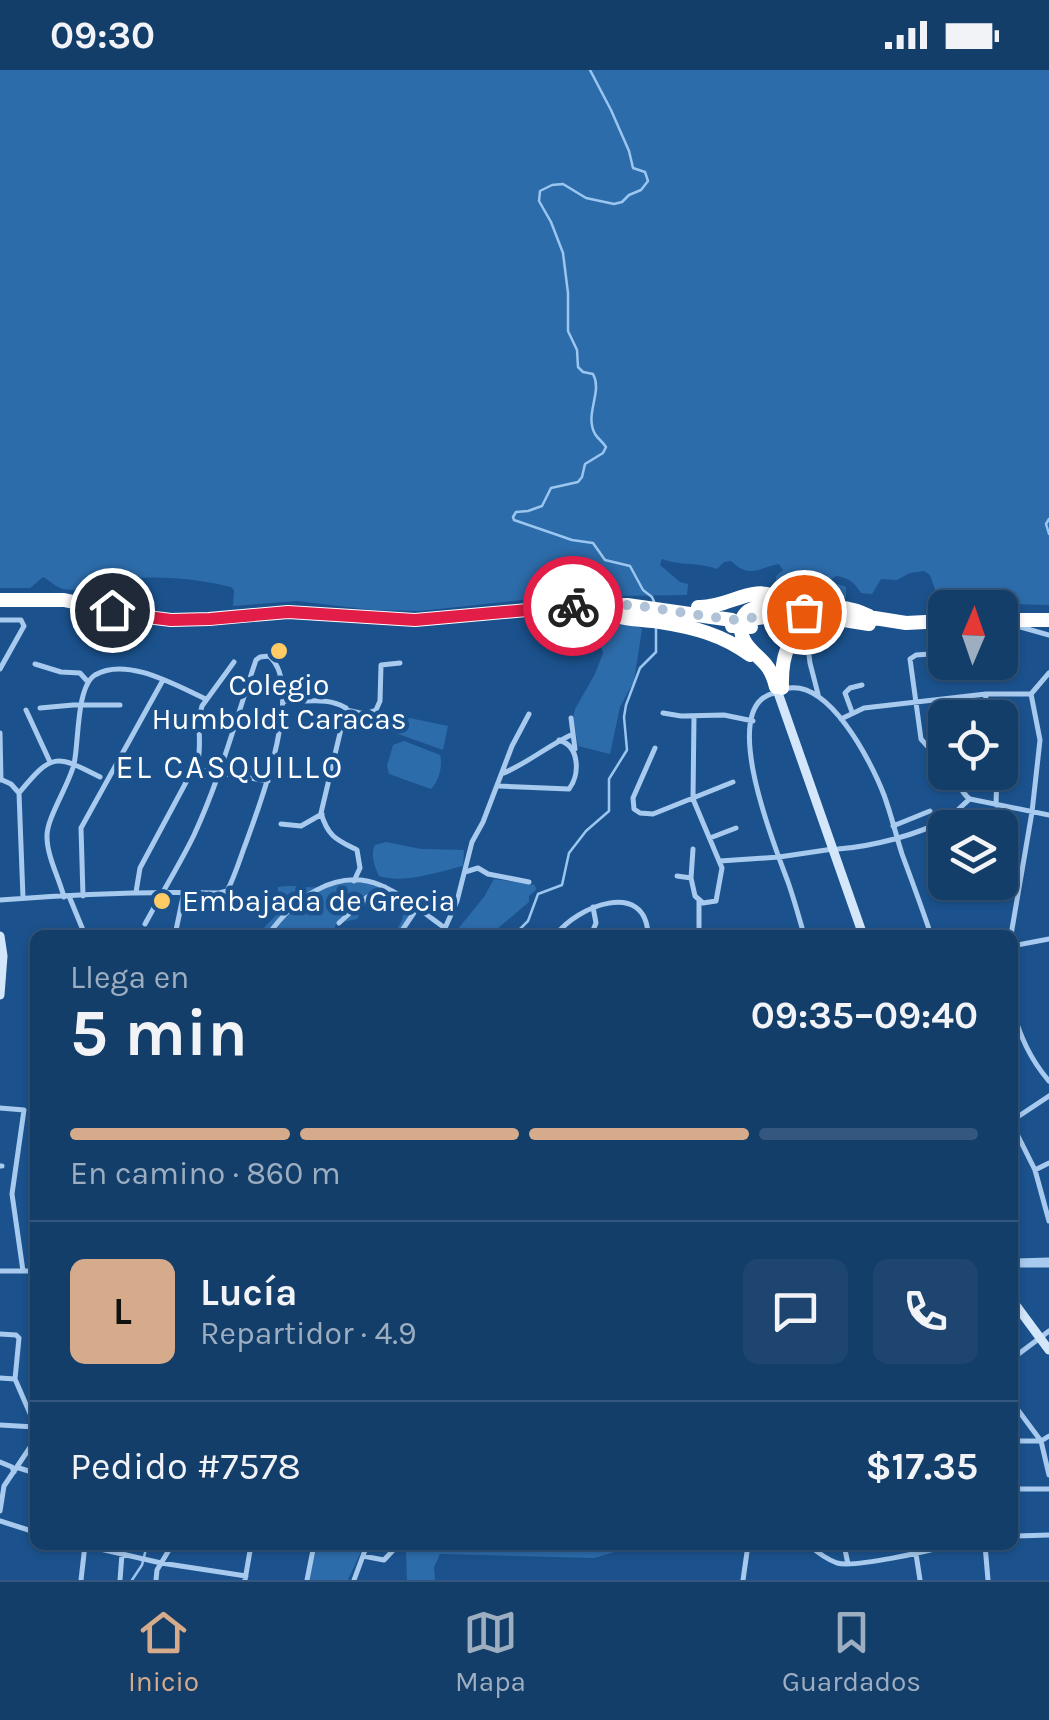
<!DOCTYPE html>
<html lang="es">
<meta charset="utf-8">
<style>
body{margin:0;font-family:Karla,sans-serif;background:#1d4570;color:#f1f3f6;height:100vh;display:flex;flex-direction:column;font-size:38px;white-space:nowrap}
*{box-sizing:border-box;margin:0}
p{font-size:32px;color:#9daec1}
.icon{flex:none;width:55px;height:55px;fill:none;stroke:currentColor;stroke-width:2;stroke-linecap:round;stroke-linejoin:round}
.map{position:relative;flex:1;overflow:hidden}
.side{position:absolute;left:30px;top:860px;width:988px;height:620px;display:flex;flex-direction:column;background:#143e6a;border-radius:15px;box-shadow:0 2px 8px #0004,0 0 0 2px #33577e}
.side>*{flex:none}
.needle{width:65px;rotate:2deg}
.fabs{position:absolute;left:928px;top:520px;display:grid;gap:20px}
.fabs a{display:grid;place-items:center;width:90px;height:90px;border-radius:15px;background:#143e6a;box-shadow:0 2px 8px #0004,0 0 0 2px #33577e;font-size:50px}
.pin{position:absolute;display:grid;place-items:center;width:85px;height:85px;color:#fff;margin:-42px;border:5px solid #fff;border-radius:50%;box-shadow:0 2px 10px #0007}
.courier{position:absolute;display:grid;place-items:center;width:100px;height:100px;margin:-50px;border:8px solid #e11d48;border-radius:50%;background:#fff;color:#222;box-shadow:0 2px 12px #0007}
.head em{font-style:normal;font-weight:700}
.head div{display:flex;flex-direction:column-reverse}
.head{display:flex;align-items:center;justify-content:space-between;height:170px;padding:0 40px}
h1{font-size:65px;font-weight:700;line-height:75px}
.bar{display:grid;grid-template-columns:repeat(4,1fr);gap:15px 10px;align-content:center;height:120px;padding:0 40px}
.bar i{height:12px;border-radius:8px;background:#33577e}
.bar .active{background:#d6ab8b}
.bar p{grid-column:span 4}
.line{display:flex;align-items:center;gap:25px;padding:0 40px;border-top:2px solid #33577e}
.line div{flex:1}
.round{display:grid;place-items:center;flex:none;width:105px;height:105px;border-radius:15px;background:#1d4570}
.status{display:flex;justify-content:space-between;align-items:center;height:70px;padding:0 50px;background:#143e6a;direction:ltr}
.status svg{height:28px;fill:currentColor}
.dock{display:flex;justify-content:space-around;align-items:center;height:140px;border-top:2px solid #33577e;background:#143e6a;font-size:28px;color:#9daec1}
.dock a{display:grid;justify-items:center;gap:5px}
.dock .active{color:#d6ab8b}
.map>svg:first-child{display:block}
</style>
<div class="status"><b>09:30</b><svg viewBox="0 0 49 12"><path d="M0 12V9h3v3zM5 12V6h3v6zM10 12V3h3v9zM15 12V0h3v12zM26 1h20v11H26zM47 4h2v5h-2z"/></svg></div>
<div class="map">
<svg width="1049" height="1510" viewBox="0 0 1049 1510">
<rect width="100%" height="100%" fill="#1b528d"/>
<path fill="#2d6cab" d="M0 0H1049V535L1012 534 959 537 956 529 936 522 930 505 924 501 910 503 897 510 881 509 872 524 861 523C854 512 849 508 836 506L832 509V512L846 517V527L843 530 791 529 776 513V506L783 500 779 494C758 498 750 509 731 491L724 492 717 499C699 492 681 496 662 489L660 495 680 512 688 514 687 525 549 527 420 541 373 540 297 531 233 536 234 520 231 517C199 509 160 505 127 509 106 511 84 523 63 519 55 517 51 511 43 507L30 518H0Z
M615 553 636 555 642 559 634 611 620 637 610 684 578 676 573 647 575 639 595 604 603 583 597 565Z
M395 645 448 656 443 680 390 661Z
M404 671 440 685C443 695 439 711 431 719L389 704 387 696 393 675Z
M386 772 421 779 464 780 463 796C437 802 406 814 379 806 375 797 370 785 375 775Z
M494 809 535 815 536 820 529 826V832L490 865H453L484 827Z
M340 811 377 814 417 838 397 865C395 856 406 851 402 841L374 832 364 835 357 849 337 853 335 856 336 865H257L285 836 277 830 278 817C292 814 309 819 323 817 329 817 334 813 340 811Z
M317 1475H364L348 1510H309Z
M409 1475H638L594 1488 440 1484 434 1497 435 1510H407L406 1481Z"/>
<g fill="none" stroke-linecap="round" stroke-linejoin="round">
<path stroke="#9ac6f0" stroke-width="2.5" d="M590 0 611 40 629 81 633 98 645 102 648 111 641 120 629 125 622 132 614 134 586 128 563 114 552 115 540 121 539 131 551 152 563 183 568 223V261L577 280 578 297 583 302 593 304C603 322 584 344 595 364 598 369 603 372 606 377L603 383 585 394 582 407 578 412 551 418 542 436 528 441 516 442 513 447 514 450 572 470 593 473 605 490 630 496 643 520 652 527 655 534
M1049 449 1046 454 1049 464
M514 865 528 851 538 824 562 815 569 783 586 761 609 741V709L627 680 624 647 626 635 640 598 656 582V557
M132 1510 142 1495 147 1475"/>
<path stroke="#a7caee" stroke-width="5" d="M0 550H21L24 556 0 599
M1004 569 1008 560 1017 556 1049 565
M808 577 810 593 818 624
M35 594 61 602 80 603 88 612
M785 619C828 607 871 691 884 725 891 744 896 765 902 784 912 811 922 838 931 865
M775 623C716 634 776 779 788 812 794 829 799 847 804 865
M283 631C305 633 326 626 346 638L321 743C328 767 337 770 357 780L360 798 354 811
M40 638 73 635H120
M26 640 50 692
M346 640 365 644 376 640 380 631 381 595 400 593
M852 642 845 623 850 618 862 615
M663 643 681 646 724 645 753 651
M571 648 575 679
M982 648 986 626
M841 649 864 638 986 624H1031L1049 603
M0 663 1 710
M655 678 633 728 634 739 640 743 653 744 733 712
M945 696 921 669 910 589 916 585 930 584 946 599 961 596
M194 699 268 711
M952 702C960 711 960 723 970 729
M504 703C529 692 549 675 573 664
M0 709 11 714 19 723 23 828
M499 716 569 719C580 705 580 676 559 670
M19 723C52 683 55 684 100 707
M970 729 1049 745
M996 735 997 702
M944 750 952 758
M281 754 301 756 322 744
M893 756 930 741
M710 768 736 758
M838 779C869 777 919 765 946 749 955 744 962 735 970 729
M720 791 779 787 833 779
M465 802 478 798 488 804 529 812
M677 806 691 808 695 826 703 833 716 831 722 798 693 729 694 646
M691 808 693 779
M136 822 140 798 198 690C202 672 196 654 202 636L234 592
M69 826 85 865
M83 826 81 758 163 610
M64 827C59 808 47 786 47 767 46 749 69 715 74 694 79 673 76 617 95 605 127 586 177 616 206 629
M0 830C73 824 146 821 219 823L227 821C234 808 239 792 244 778 258 740 306 617 269 586L260 587 256 590C236 649 220 709 194 765 179 796 161 824 145 854
M339 853 366 828 385 817
M175 865 184 822
M268 865C293 830 335 797 380 815 404 825 425 844 445 858
M399 865 417 838
M442 865 457 831 472 772 483 752 512 676 529 644
M556 865C577 836 646 809 648 865
M591 865 596 853 593 837
M699 865V830
M1011 865 1032 742 1040 670 1031 624
M1012 876 1049 869
M1012 938C1020 966 1030 989 1049 1011
M0 1038 24 1040 12 1124 23 1201
M1016 1048 1049 1026
M1014 1058 1035 1100 1049 1151
M0 1096H2
M1035 1100 1049 1093
M1012 1191 1049 1190
M1012 1195H1049
M0 1201H35
M0 1264 16 1265 19 1268 15 1309 35 1355
M1012 1289 1049 1261
M0 1308 15 1309
M1012 1332 1041 1371 1049 1405
M0 1355 35 1357
M1012 1371H1041L1049 1366
M0 1392 12 1397 14 1402
M19 1398 35 1403
M1012 1419H1049
M0 1441 4 1416 35 1370
M0 1451 35 1462
M1012 1466 1049 1465
M83 1475 161 1493 246 1506
M809 1475C818 1483 826 1489 837 1493 856 1498 928 1481 950 1475
M844 1475 848 1494
M985 1475 988 1510
M916 1484 920 1510
M363 1486 384 1490 398 1475
M81 1510 85 1475
M120 1510 122 1484
M156 1510 157 1500 172 1475
M245 1510 251 1475
M307 1510 314 1475
M354 1510 367 1475
M743 1510 748 1475"/>
<path stroke="#d4e6fa" stroke-width="9" d="M776 617 863 865
M0 866 3 886 0 925
M1012 1230 1049 1280"/>
<path stroke="#fff" stroke-width="14" d="M0 530H64L139 546 171 550 209 549 288 542 415 550 572 536 627 535 732 550
M698 537C727 539 755 512 779 529
M605 540C620 551 642 549 660 552 693 557 723 565 750 585
M862 546 906 553 945 551
M750 549 795 543
M1000 550H1049
M786 551 831 548 869 554
M776 617C774 609 772 602 766 595 757 584 740 574 741 557 741 534 767 535 784 536 813 537 842 532 869 546
M782 618C781 584 787 561 825 553"/>
<path stroke="#fff" stroke-width="14" d="M779 529C791 542 790 549 783 565
M732 556 751 557"/>
</g>
<g fill="none" stroke-linecap="round" stroke-linejoin="round">
<path stroke="#afc2d7" stroke-width="10" stroke-dasharray="0 18" d="M573 536 633 535 732 550 804 542"/>
<path stroke="#e11d48" stroke-width="12" d="M112 540 140 546 171 550 210 549 288 542 415 550 573 536"/>
</g>
<g fill="#ffcb64" stroke="#1b528d" stroke-width="4">
<circle cx="279" cy="581" r="10"/>
<circle cx="162" cy="831" r="10"/>
</g>
<g text-anchor="middle" stroke-width="9" stroke-linejoin="round" paint-order="stroke">
<g font-size="30" fill="#fff" stroke="#1b528d">
<text x="279" y="625">Colegio<tspan x="279" dy="34">Humboldt Caracas</tspan></text>
<text x="182" y="841" text-anchor="start">Embajada de Grecia</text>
</g>
<g font-size="32" letter-spacing="2.5" fill="#fff" stroke="#1b528d">
<text x="230" y="708">EL CASQUILLO</text>
</g>
</g>
</svg>
<div class="fabs">
<a><svg class="needle" viewBox="-14 -14 28 28"><path d="M0-13l5 13h-10z" fill="#e53935"/><path d="M0 13l5-13h-10z" fill="#9daec1"/></svg></a>
<a><svg class="icon" aria-label="locate" viewBox="0 0 24 24"><circle cx="12" cy="12" r="6"/><path d="M12 2v4M12 18v4M2 12h4M18 12h4"/></svg></a>
<a><svg class="icon" aria-label="layers" viewBox="0 0 24 24"><path d="M12 4l9 5-9 5-9-5zM3 14l9 5 9-5"/></svg></a>
</div>
<div class="pin" style="left:804px;top:542px;background:#ea580c"><svg class="icon" aria-label="bag" viewBox="0 0 24 24"><path d="M5 8h14l-1 12H6zM9 8a3 3 0 0 1 6 0"/></svg></div>
<div class="pin" style="left:112px;top:540px;background:#1f2937"><svg class="icon" aria-label="home" viewBox="0 0 24 24"><path d="M3 11l9-7 9 7M6 9v11h12V9"/></svg></div>
<div class="courier" style="left:573px;top:536px"><svg class="icon" aria-label="bike" viewBox="0 0 24 24"><circle cx="6" cy="16" r="4"/><circle cx="18" cy="16" r="4"/><path d="M6 16l4-8h5l3 8M10 8l3 8H6M13 5h3"/></svg></div>
<section class="side">
<div class="head"><div><h1>5 min</h1><p>Llega en</p></div><em>09:35–09:40</em></div>
<div class="bar"><i class="active"></i><i class="active"></i><i class="active"></i><i></i><p>En camino · 860 m</p></div>
<div class="line" style="height:180px"><b class="round" style="background:#d6ab8b;color:#111">L</b><div><b>Lucía</b><p>Repartidor · 4.9</p></div><a class="round"><svg class="icon" aria-label="chat" viewBox="0 0 24 24"><path d="M4 5h16v11H9l-5 4z"/></svg></a><a class="round"><svg class="icon" aria-label="phone" viewBox="0 0 24 24"><path d="M5 4h4l2 5-3 2q2 4 5 5l2-3 5 2v4C11 20 4 13 5 4z"/></svg></a></div>
<div class="line" style="height:130px"><div>Pedido #7578</div><b>$17.35</b></div>
</section>
</div>
<nav class="dock">
<a class="active"><svg class="icon" aria-label="home" viewBox="0 0 24 24"><path d="M3 11l9-7 9 7M6 9v11h12V9"/></svg>Inicio</a>
<a><svg class="icon" aria-label="map" viewBox="0 0 24 24"><path d="M3 6l6-2 6 2 6-2v14l-6 2-6-2-6 2zM9 4v14M15 6v14"/></svg>Mapa</a>
<a><svg class="icon" aria-label="saved" viewBox="0 0 24 24"><path d="M7 4h10v16l-5-4-5 4z"/></svg>Guardados</a>
</nav>
